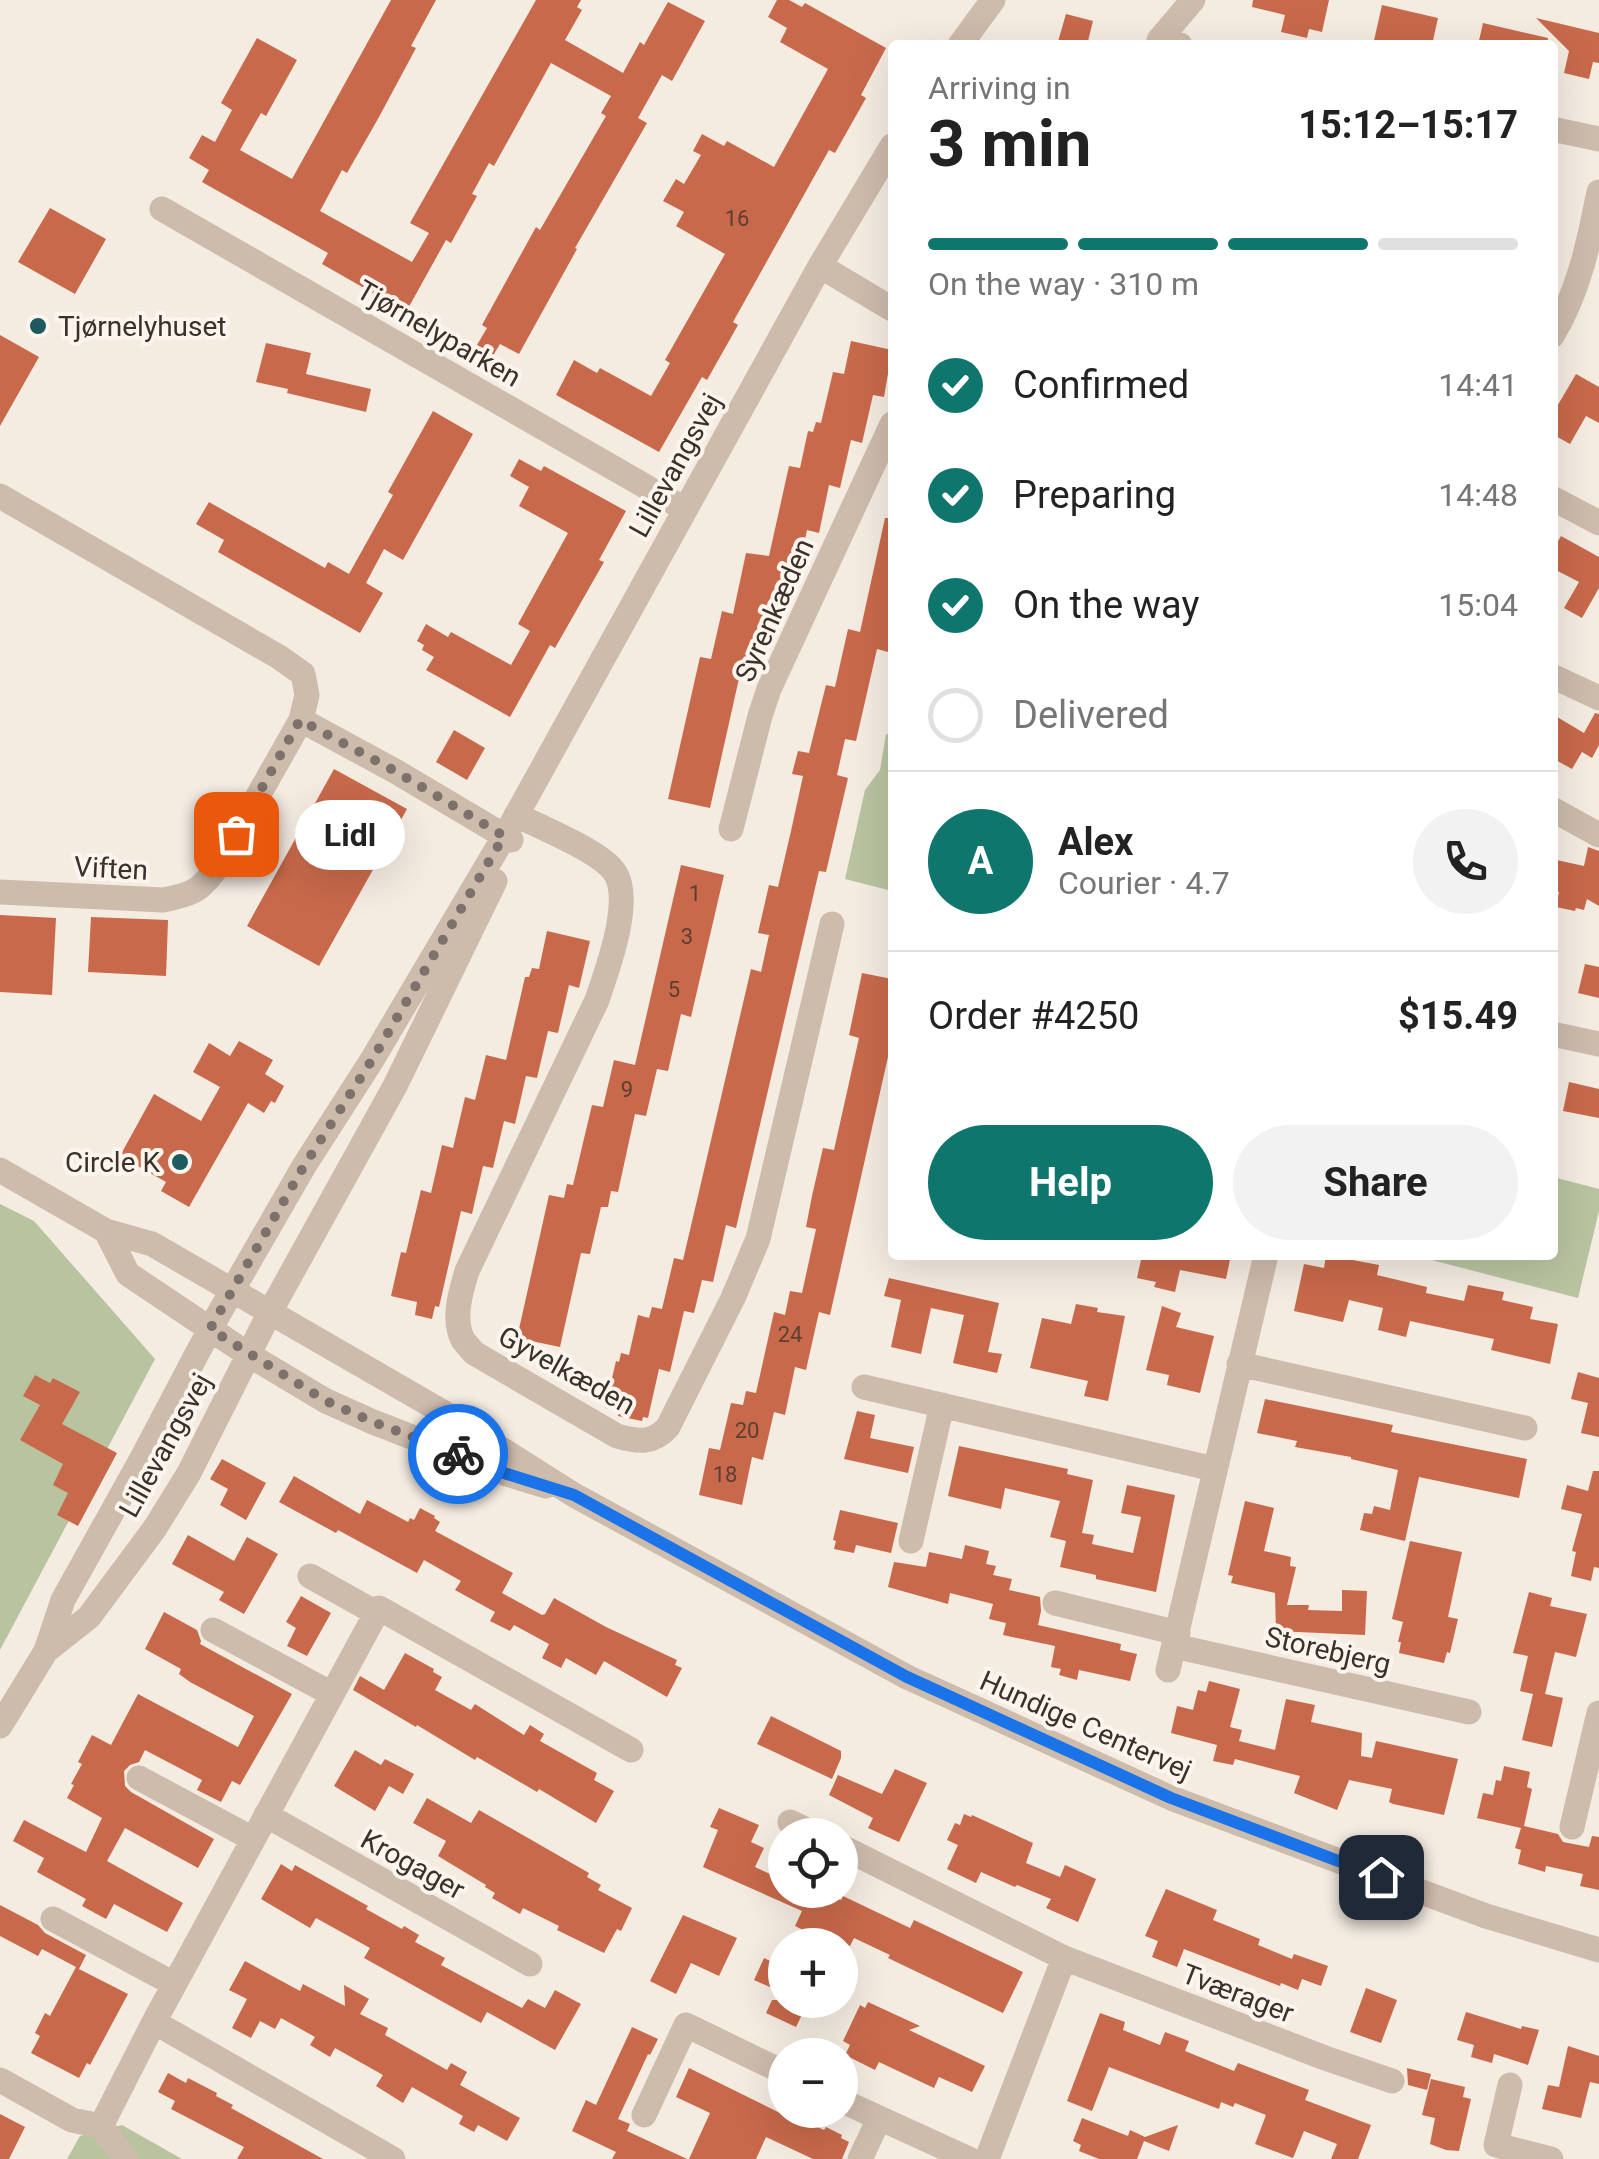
<!DOCTYPE html>
<meta charset="utf-8">
<style>
body{margin:0;font-family:Roboto,sans-serif;background:#f2f2f2;color:#222;height:100vh;display:flex;flex-direction:column;font-size:38px;white-space:nowrap}
*{box-sizing:border-box;margin:0}
p{font-size:32px;color:#767676}
.icon{flex:none;width:55px;height:55px;fill:none;stroke:currentColor;stroke-width:2;stroke-linecap:round;stroke-linejoin:round}
.map{position:relative;flex:1;overflow:hidden}
.drawer{position:absolute;left:888px;top:40px;width:670px;height:1220px;display:flex;flex-direction:column;background:#fff;border-radius:10px;box-shadow:0 10px 40px #0002}
.drawer>*{flex:none}
.controls{position:absolute;left:768px;top:1818px;display:grid;gap:20px}
.controls a{display:grid;place-items:center;width:90px;height:90px;border-radius:50%;background:#fff;box-shadow:0 10px 40px #0002;font-size:50px}
.pin{position:absolute;display:grid;place-items:center;width:85px;height:85px;color:#fff;margin:-42px;border-radius:20px;box-shadow:0 5px 15px #0006}
.courier{position:absolute;display:grid;place-items:center;width:100px;height:100px;margin:-50px;border:8px solid #1a73e8;border-radius:50%;background:#fff;color:#222;box-shadow:0 2px 12px #0007}
.bubble{position:absolute;height:70px;border-radius:35px;background:#fff;box-shadow:0 10px 40px #0002;font-size:32px;font-weight:700;line-height:70px;text-align:center}
.summary em{font-style:normal;font-weight:700}
.summary div{display:flex;flex-direction:column-reverse}
.summary{display:flex;align-items:center;justify-content:space-between;height:170px;padding:0 40px}
h1{font-size:65px;font-weight:700;line-height:75px}
.bar{display:grid;grid-template-columns:repeat(4,1fr);gap:15px 10px;align-content:center;height:120px;padding:0 40px}
.bar i{height:12px;border-radius:8px;background:#e0e0e0}
.bar .on{background:#0f766e}
.bar p{grid-column:span 4}
.line{display:flex;align-items:center;gap:25px;padding:0 40px;border-top:2px solid #e0e0e0}
.line div{flex:1}
.round{display:grid;place-items:center;flex:none;width:105px;height:105px;border-radius:52px;background:#f2f2f2}
ol{padding:0 40px;list-style:none}
li{display:flex;align-items:center;gap:30px;height:110px}
li p{margin-inline-start:auto}
li .icon{padding:10px;border-radius:50%;background:#0f766e;color:#fff;stroke-width:4}
li:last-child{color:#767676}
li i{width:55px;height:55px;border:5px solid #e0e0e0;border-radius:50%}
.button{display:flex;gap:20px;margin-top:auto;padding:20px 40px}
.button a{flex:1;height:115px;border-radius:60px;background:#0f766e;color:#fff;font-size:40px;font-weight:700;line-height:115px;text-align:center}
.button a+a{background:#f2f2f2;color:#222}
.map>svg:first-child{display:block}
</style>
<div class="map">
<svg width="1599" height="2159" viewBox="0 0 1599 2159">
<rect width="100%" height="100%" fill="#f4ebe1"/>
<path fill="#b8c4a0" d="M886 734 892 735V891L845 879 865 790 880 770Z
M1553 1177 1599 1189V1211L1578 1298 1412 1255H1552Z
M0 1204 34 1221 155 1359 0 1650Z
M122 2125 182 2159H67L80 2136Z"/>
<path fill="#c8694b" d="M391 0H436L411 46 416 48 379 117 347 173 342 170 320 211 412 262 429 233 410 223 536 0H581L577 7 582 10 565 40 623 73 640 42 644 45 668 2 705 21 672 81 662 75 638 118 647 123 575 248 577 249 519 354 500 344 491 359 474 350 487 328 482 325 536 227 540 230 606 116 601 113 611 96 551 63 494 166 489 163 472 194 477 196 451 243 446 240 406 312 322 264 328 253 202 182 209 170 189 158 202 135 215 142 232 110 221 103 257 38 297 60 266 116 261 113 240 150 292 179Z
M777 0H789L802 7 805 3 886 48 861 95 866 98 835 153 829 150 733 322 738 325 707 380 702 377 659 452 556 395 574 360 597 373 600 368 651 396 670 363 665 360 725 254 676 226 684 212 663 201 676 179 684 184 701 155 693 151 702 134 724 146 727 141 774 167 828 69 780 42 787 28 768 17Z
M1253 0H1329L1322 32 1309 29 1307 38 1281 32 1285 15 1252 7Z
M1382 5 1438 18 1432 45H1373Z
M1066 14 1093 21 1087 45H1057Z
M1536 18 1599 33V63L1593 62 1589 79 1564 73 1569 51Z
M1483 23 1548 38 1547 45H1478Z
M50 208 106 239 75 294 18 262Z
M0 335 39 357 0 426Z
M851 341 892 350 884 397 873 395 862 443 851 440 840 488 829 485 819 533 807 530 797 578 786 576 776 623 764 620 753 668 742 665 710 808 668 799 700 657 711 659 722 611 733 614 746 553 769 556 789 466 800 468 808 431 813 432 816 422 821 423 833 372 844 374Z
M266 343 311 353 306 374 371 389 366 412 287 393 288 389 256 382Z
M1576 374 1599 387V423L1586 416 1570 444 1552 434V415Z
M433 411 473 434 403 560 384 549 366 583 383 593 360 633 218 552 224 540 196 524 209 502 325 568 328 562 349 574 393 495 388 492Z
M519 459 541 471 544 466 626 511 599 560 604 562 555 648 550 645 510 717 426 670 434 657 422 650 424 645 417 641 426 624 448 637 451 632 511 665 530 631 518 624 568 533 519 506 529 487 510 476Z
M885 518H892V631L888 652 877 649 856 741 845 739 837 775 848 778 826 872 819 871 736 1228 726 1225 713 1282 702 1280 694 1313 684 1311 670 1372 659 1369 648 1418 643 1417 642 1421 618 1416 619 1411 605 1408 616 1361 619 1362 621 1353 629 1355 638 1315 649 1318 652 1307 662 1309 674 1258 683 1260 751 969 761 972 769 935 758 933 769 885 778 887 791 831 803 776 792 774 798 751 809 753 826 685 835 687 848 629 860 632Z
M1561 536 1599 557V588L1582 618 1564 608 1579 582 1552 568V552Z
M1595 713 1599 714V745L1592 758 1582 752 1572 769 1552 758V714L1584 733Z
M454 730 485 748 467 780 436 762Z
M334 769 407 809 319 966 247 926Z
M1588 847 1599 851V906L1587 899 1584 910 1576 908 1575 911 1556 907 1559 892 1552 891V859L1584 866Z
M681 865 724 875 691 1017 681 1014 668 1071 657 1069 646 1116 635 1114 618 1192 611 1191 608 1207H601L590 1254 581 1253 560 1347 517 1338 549 1195 564 1198 567 1184 573 1185 592 1105 603 1107 614 1060 635 1065Z
M0 915 56 918 52 995 0 992Z
M91 917 168 920 166 976 88 972Z
M547 931 590 941 579 988 569 985 558 1033 548 1031 537 1078 526 1076 515 1124 504 1121 493 1168 483 1166 472 1214 461 1211 439 1307 435 1306 432 1319 415 1315 417 1302 391 1296 401 1252 406 1253 421 1190 431 1193 442 1145 453 1148 465 1097 475 1100 486 1055 506 1060 525 977H529L532 968 539 969Z
M1585 964 1599 967V998L1578 993Z
M862 973 892 979V1039L830 1315 819 1312 806 1370 795 1367 785 1415 774 1412 763 1460 752 1457 742 1505 699 1495 709 1448 720 1450 731 1403 743 1405 746 1391 756 1393 774 1312 785 1315 790 1291 802 1293 816 1229 806 1227 812 1196 823 1148 834 1150 859 1038 849 1035Z
M239 1041 273 1060 265 1074 284 1086 275 1103 271 1101 264 1113 248 1103 189 1207 161 1191 166 1182 120 1156 154 1094 201 1121 220 1087 193 1072 209 1043 230 1056Z
M1569 1082 1599 1089V1118L1563 1111Z
M1142 1255H1231L1226 1279 1180 1270 1175 1292 1154 1287 1156 1282 1137 1278Z
M1326 1255 1379 1265 1377 1275 1427 1287 1426 1293 1464 1301 1468 1285 1504 1292 1502 1300 1533 1307 1530 1319 1558 1324 1550 1364 1491 1350 1494 1339 1410 1321 1406 1337 1378 1330 1383 1308 1349 1300 1343 1322 1294 1311 1304 1264 1324 1268Z
M889 1278 999 1303 988 1352 1002 1354 997 1373 953 1363 964 1315 931 1308 921 1354 891 1347 901 1300 884 1296Z
M1076 1304 1098 1308 1097 1312 1125 1316 1108 1401 1084 1396 1088 1381 1030 1368 1042 1318 1071 1324Z
M1162 1306 1181 1313 1176 1327 1214 1336 1200 1393 1167 1385 1169 1375 1146 1370Z
M1578 1372 1599 1378V1437L1581 1433 1588 1403 1571 1399Z
M35 1375 50 1383 53 1378 80 1392 62 1424 117 1453 78 1526 57 1515 68 1493 53 1485 63 1464 20 1440 40 1405 23 1396Z
M1265 1399 1393 1425 1391 1432 1527 1459 1519 1498 1419 1477 1405 1541 1360 1530 1364 1513 1372 1514 1374 1506 1390 1510 1398 1470 1351 1459V1457L1295 1447 1297 1441 1257 1433Z
M857 1411 875 1415 870 1438 914 1447 908 1473 844 1459Z
M959 1446 1068 1469 1067 1474 1093 1480 1082 1533 1094 1535 1092 1544 1133 1553 1141 1517 1121 1513 1127 1485 1175 1495 1156 1592 1096 1579V1575L1060 1567 1066 1541 1050 1537 1060 1501 1005 1488 1001 1509 948 1496Z
M222 1459 266 1483 246 1520 220 1505 228 1489 210 1479Z
M1593 1471H1599V1568L1594 1567 1591 1581 1571 1576 1576 1552 1572 1551 1582 1514 1561 1509 1567 1485 1588 1491Z
M294 1476 360 1514 367 1500 408 1522 410 1518 414 1520 420 1508 435 1516 434 1518 440 1522 435 1531 513 1573 502 1593 542 1615 545 1614 554 1598 606 1627 677 1660 675 1665 682 1668 667 1697 604 1661 596 1675 566 1658 561 1668 542 1658 549 1644 514 1625 510 1631 490 1621 495 1612 455 1590 461 1581 424 1560 417 1573 338 1530 336 1533 279 1502Z
M1245 1501 1274 1508 1264 1551 1291 1557 1290 1566 1296 1567 1287 1605H1309L1308 1610 1342 1611V1590L1367 1591 1365 1635 1276 1631 1275 1593 1231 1583 1233 1576 1228 1575Z
M840 1510 898 1523 891 1553 856 1545 854 1553 834 1549 836 1541 833 1540Z
M188 1535 234 1561 247 1537 278 1554 244 1614 219 1600 224 1592 172 1564Z
M1410 1541 1462 1552 1448 1617 1458 1619 1450 1653 1447 1652 1444 1663 1399 1653 1401 1642H1398L1403 1622 1392 1619Z
M965 1545 989 1551 986 1564 996 1566 993 1575 1012 1579 1009 1590 1040 1597 1041 1611 1038 1625 1121 1644 1120 1650 1137 1654 1130 1681 1079 1670 1077 1680 1059 1675 1061 1669 1051 1667 1055 1646 1003 1635 1006 1623 989 1619 993 1604 950 1593 948 1604 888 1587 894 1562 926 1567 929 1552 962 1559Z
M1529 1592 1552 1598 1550 1606 1587 1614 1576 1657 1555 1652 1545 1694 1563 1698 1552 1747 1522 1740 1533 1694 1520 1691 1528 1656 1513 1653Z
M301 1596 331 1613 307 1656 287 1646 296 1628 286 1622Z
M164 1612 197 1630 201 1641 200 1644 292 1694 240 1785 232 1781 221 1802 197 1790 202 1780 145 1750 139 1762 130 1765 124 1771 125 1786 131 1792 214 1839 198 1868 125 1828 107 1861 183 1903 167 1932 114 1904 106 1919 82 1906 86 1899 37 1872 44 1858 13 1841 24 1820 86 1852 102 1818 67 1798 74 1785 71 1784 82 1764 78 1762 92 1735 111 1745 138 1694 238 1747 254 1716 190 1682 179 1674 181 1669 145 1649Z
M405 1653 434 1669 433 1672 442 1677 435 1690 471 1710 475 1704 524 1735 530 1725 544 1734 540 1741 597 1773 594 1780 614 1791 596 1823 539 1789 537 1792 477 1757 475 1760 417 1725 416 1727 353 1690 360 1676 384 1690Z
M1209 1681 1240 1689 1230 1727 1242 1730 1239 1741 1275 1750 1286 1699 1315 1705 1311 1722 1362 1733 1361 1756 1372 1758 1376 1741 1458 1759 1444 1815 1393 1804 1389 1802 1392 1789 1349 1780 1337 1810 1294 1793 1300 1776 1235 1759 1233 1765 1213 1761 1217 1745 1171 1733 1177 1706 1193 1710 1198 1690 1206 1692Z
M771 1716 841 1751V1758L832 1779 757 1744Z
M355 1750 381 1765 385 1759 414 1774 403 1794 389 1786 375 1811 334 1786Z
M1504 1766 1530 1772 1527 1787 1532 1789 1524 1826 1558 1834 1563 1842 1589 1847 1592 1836 1599 1837V1890L1580 1886 1583 1874 1546 1866 1545 1872 1518 1864 1521 1850 1515 1848 1521 1828 1477 1818 1483 1793 1493 1795 1496 1780 1501 1781Z
M895 1769 927 1783 899 1842 868 1828 873 1818 829 1795 838 1775 882 1794Z
M427 1798 471 1823 479 1810 589 1873 587 1877 601 1885 598 1890 632 1908 621 1931 617 1929 604 1953 557 1930 559 1926 523 1908 520 1914 492 1898 495 1893 485 1887 486 1885 438 1856 446 1841 413 1823Z
M719 1808 759 1825 751 1842 764 1848 755 1867 785 1881V1890H804L821 1898 823 1892 841 1900 843 1896 910 1928 914 1920 1023 1972 1003 2013 888 1958 890 1955 854 1938 850 1946 818 1931 816 1936 795 1926 802 1911 703 1867 718 1830 710 1827Z
M964 1814 971 1817 972 1815 1033 1843 1026 1863 1060 1877 1065 1865 1096 1879 1078 1922 1046 1908 1051 1899 1017 1885 1015 1887 981 1872 976 1883 947 1869 958 1845 947 1840 955 1823 960 1825Z
M281 1864 292 1871 295 1865 368 1906 366 1909 402 1929 404 1926 419 1935 415 1942 445 1958 441 1965 522 2008 528 1999 545 2008 555 1990 581 2004 555 2050 487 2012 481 2023 364 1958 370 1948 316 1918 310 1928 261 1899Z
M1166 1889 1217 1910 1213 1920 1260 1939 1258 1945 1292 1959 1294 1954 1328 1966 1321 1986 1302 1979 1298 1990 1281 1983 1280 1986 1184 1949 1177 1967 1152 1957 1158 1941 1145 1936Z
M0 1905 38 1925 45 1933 86 1955 79 1969 128 1994 90 2065 87 2063 79 2078 31 2053 40 2036 35 2033 45 2013 50 2016 76 1967 42 1949 38 1956 0 1936Z
M683 1915 737 1938 719 1976 691 1963 676 1994 650 1981Z
M764 1958 785 1968V1994L754 1980Z
M245 1961 300 1991 303 1984 345 2006 344 1985 369 1999 360 2014 388 2028 385 2035 447 2070 451 2063 467 2072 460 2085 520 2118 507 2141 478 2125 474 2132 459 2124 463 2116 412 2087 403 2103 376 2086 383 2075 335 2048 330 2057 310 2045 315 2037 281 2018 275 2029 260 2021 251 2038 232 2028 247 1999 229 1990Z
M1366 1988 1397 2000 1381 2043 1350 2032Z
M772 2000H809L796 2027 766 2013Z
M868 2002 920 2026 909 2030 985 2066 972 2092 939 2077 934 2088 879 2062 875 2070 845 2055 850 2045 843 2041 860 2005 865 2008Z
M1466 2012 1521 2029 1522 2026 1539 2030 1528 2065 1494 2054 1492 2063 1471 2057 1474 2045 1457 2040Z
M1100 2013 1125 2022 1123 2030 1160 2045 1165 2032 1189 2041 1185 2051 1234 2071 1238 2063 1309 2090 1305 2100 1371 2125 1358 2159H1331L1337 2144 1304 2131 1293 2158 1255 2144 1266 2115 1235 2103 1233 2107 1221 2102 1219 2109 1109 2067 1092 2111 1067 2101Z
M632 2027 658 2039 650 2055 648 2054 618 2119 630 2124 627 2131 687 2159H612L616 2152 572 2131 586 2100 596 2105Z
M1568 2046 1599 2056V2084L1590 2082 1581 2118 1542 2109 1548 2085 1559 2087Z
M689 2068 786 2116 788 2113 824 2130 826 2127 842 2135 841 2138 849 2142 842 2159H813L766 2137 756 2159H689L710 2113 676 2097Z
M1407 2068 1431 2074 1427 2090 1408 2085Z
M168 2073 186 2083 188 2078 217 2093 216 2096 233 2105 231 2108 323 2159H237L244 2147 171 2109 175 2101 158 2092Z
M1431 2079 1465 2087 1463 2097 1471 2099 1459 2151 1446 2150 1430 2144 1435 2118 1422 2115Z
M0 2114 25 2127 9 2159H0Z
M1082 2118 1128 2136 1130 2130 1145 2137 1178 2125 1169 2151 1144 2141 1137 2159H1099L1079 2151 1081 2145 1073 2141Z"/>
<g fill="none" stroke-linecap="round" stroke-linejoin="round">
<path stroke="#cdbbac" stroke-width="25" d="M960 45 993 0
M1180 45 1159 40 1193 0
M1552 129 1599 139
M162 209 685 509
M820 266 892 309
M1552 336C1579 292 1589 242 1599 192
M0 496 279 657 303 674 307 695 301 720 220 863C201 890 195 894 163 900L0 892
M1552 498 1599 523
M1552 676 1599 698
M301 720 395 771 511 840
M1552 809 1599 835
M516 815C540 827 597 850 613 870 635 897 607 970 597 1000L467 1271C461 1291 452 1319 463 1340 463 1340 473 1352 474 1353L617 1436C638 1442 653 1444 668 1427L733 1298 758 1239 832 924
M731 829 760 716 769 689 892 424
M1552 1034 1599 1044
M0 1170 106 1231 152 1244 441 1411 574 1495 907 1677 1171 1798 1486 1916 1599 1950
M106 1231 128 1274 249 1355 326 1401 373 1422 507 1474 546 1486
M1239 1364 1525 1428
M864 1387 1214 1469
M911 1541 942 1405
M310 1576 376 1613
M1055 1603 1178 1633
M213 1630 332 1694
M1174 1646 1469 1712
M46 1651 89 1617 155 1528 189 1473 270 1312 395 1086 495 881
M1168 1670 1266 1255
M0 1726 46 1651 63 1600 141 1460 210 1329 304 1166 372 1060 511 825 820 266 892 146
M139 1778 253 1839
M266 1815 530 1964
M790 1822 817 1835
M1572 1827 1599 1713
M840 1846 1064 1958 1325 2058 1392 2081
M53 1919 174 1984
M154 2022 393 2159
M0 2080 72 2120 101 2126
M1510 2085 1496 2145 1551 2159
M840 2100 969 2159
M644 2115 686 2025 785 2073
M126 2159 101 2126 154 2022 379 1608 631 1750
M860 2159 879 2119
M987 2159 1064 1958"/>
</g>
<g fill="none" stroke-linecap="round" stroke-linejoin="round">
<path stroke="#7c716b" stroke-width="10" stroke-dasharray="0 18" d="M236 834 300 720 395 771 504 836 372 1060 304 1166 210 1329 326 1401 373 1422 458 1454"/>
<path stroke="#1a73e8" stroke-width="12" d="M458 1454 507 1474 574 1495 907 1677 940 1692 1171 1798 1381 1877"/>
</g>
<g fill="#1f5a5e" stroke="#fbf5ee" stroke-width="4">
<circle cx="38" cy="326" r="10"/>
<circle cx="180" cy="1162" r="10"/>
</g>
<g text-anchor="middle" stroke-width="8" stroke-linejoin="round" paint-order="stroke">
<g font-size="22" fill="#5e3e33">
<text x="737" y="226">16</text>
<text x="695" y="901">1</text>
<text x="687" y="944">3</text>
<text x="674" y="997">5</text>
<text x="627" y="1097">9</text>
<text x="790" y="1342">24</text>
<text x="747" y="1438">20</text>
<text x="725" y="1482">18</text>
</g>
<g font-size="28" fill="#3b302b" stroke="#fbf5ee" text-anchor="start">
<text x="58" y="336">Tjørnelyhuset</text>
<text x="160" y="1172" text-anchor="end">Circle K</text>
</g>
<g font-size="28" fill="#3b302b" stroke="#fbf5ee">
<text transform="translate(439 333) rotate(30)" y="10">Tjørnelyparken</text>
<text transform="translate(675 465) rotate(-61)" y="10">Lillevangsvej</text>
<text transform="translate(774 610) rotate(-66)" y="10">Syrenkæden</text>
<text transform="translate(111 868) rotate(3)" y="10">Viften</text>
<text transform="translate(567 1370) rotate(29)" y="10">Gyvelkæden</text>
<text transform="translate(165 1445) rotate(-61)" y="10">Lillevangsvej</text>
<text transform="translate(1328 1650) rotate(13)" y="10">Storebjerg</text>
<text transform="translate(1086 1725) rotate(24)" y="10">Hundige Centervej</text>
<text transform="translate(413 1864) rotate(29)" y="10">Krogager</text>
<text transform="translate(1238 1993) rotate(21)" y="10">Tværager</text>
</g>
</g>
</svg>
<div class="controls">
<a><svg class="icon" aria-label="locate" viewBox="0 0 24 24"><circle cx="12" cy="12" r="6"/><path d="M12 2v4M12 18v4M2 12h4M18 12h4"/></svg></a>
<a>+</a>
<a>−</a>
</div>
<div class="pin" style="left:236px;top:834px;background:#ea580c"><svg class="icon" aria-label="bag" viewBox="0 0 24 24"><path d="M5 8h14l-1 12H6zM9 8a3 3 0 0 1 6 0"/></svg></div>
<div class="pin" style="left:1381px;top:1877px;background:#1f2937"><svg class="icon" aria-label="home" viewBox="0 0 24 24"><path d="M3 11l9-7 9 7M6 9v11h12V9"/></svg></div>
<div class="courier" style="left:458px;top:1454px"><svg class="icon" aria-label="bike" viewBox="0 0 24 24"><circle cx="6" cy="16" r="4"/><circle cx="18" cy="16" r="4"/><path d="M6 16l4-8h5l3 8M10 8l3 8H6M13 5h3"/></svg></div>
<div class="bubble" style="left:295px;top:800px;width:110px">Lidl</div>
<section class="drawer">
<div class="summary"><div><h1>3 min</h1><p>Arriving in</p></div><em>15:12–15:17</em></div>
<div class="bar"><i class="on"></i><i class="on"></i><i class="on"></i><i></i><p>On the way · 310 m</p></div>
<ol>
<li><svg class="icon" aria-label="check" viewBox="0 0 24 24"><path d="M5 12l5 5 9-10"/></svg>Confirmed<p>14:41</p></li>
<li><svg class="icon" aria-label="check" viewBox="0 0 24 24"><path d="M5 12l5 5 9-10"/></svg>Preparing<p>14:48</p></li>
<li><svg class="icon" aria-label="check" viewBox="0 0 24 24"><path d="M5 12l5 5 9-10"/></svg>On the way<p>15:04</p></li>
<li><i></i>Delivered</li>
</ol>
<div class="line" style="height:180px"><b class="round" style="background:#0f766e;color:#fff">A</b><div><b>Alex</b><p>Courier · 4.7</p></div><a class="round"><svg class="icon" aria-label="phone" viewBox="0 0 24 24"><path d="M5 4h4l2 5-3 2q2 4 5 5l2-3 5 2v4C11 20 4 13 5 4z"/></svg></a></div>
<div class="line" style="height:130px"><div>Order #4250</div><b>$15.49</b></div>
<div class="button"><a>Help</a><a>Share</a></div>
</section>
</div>
